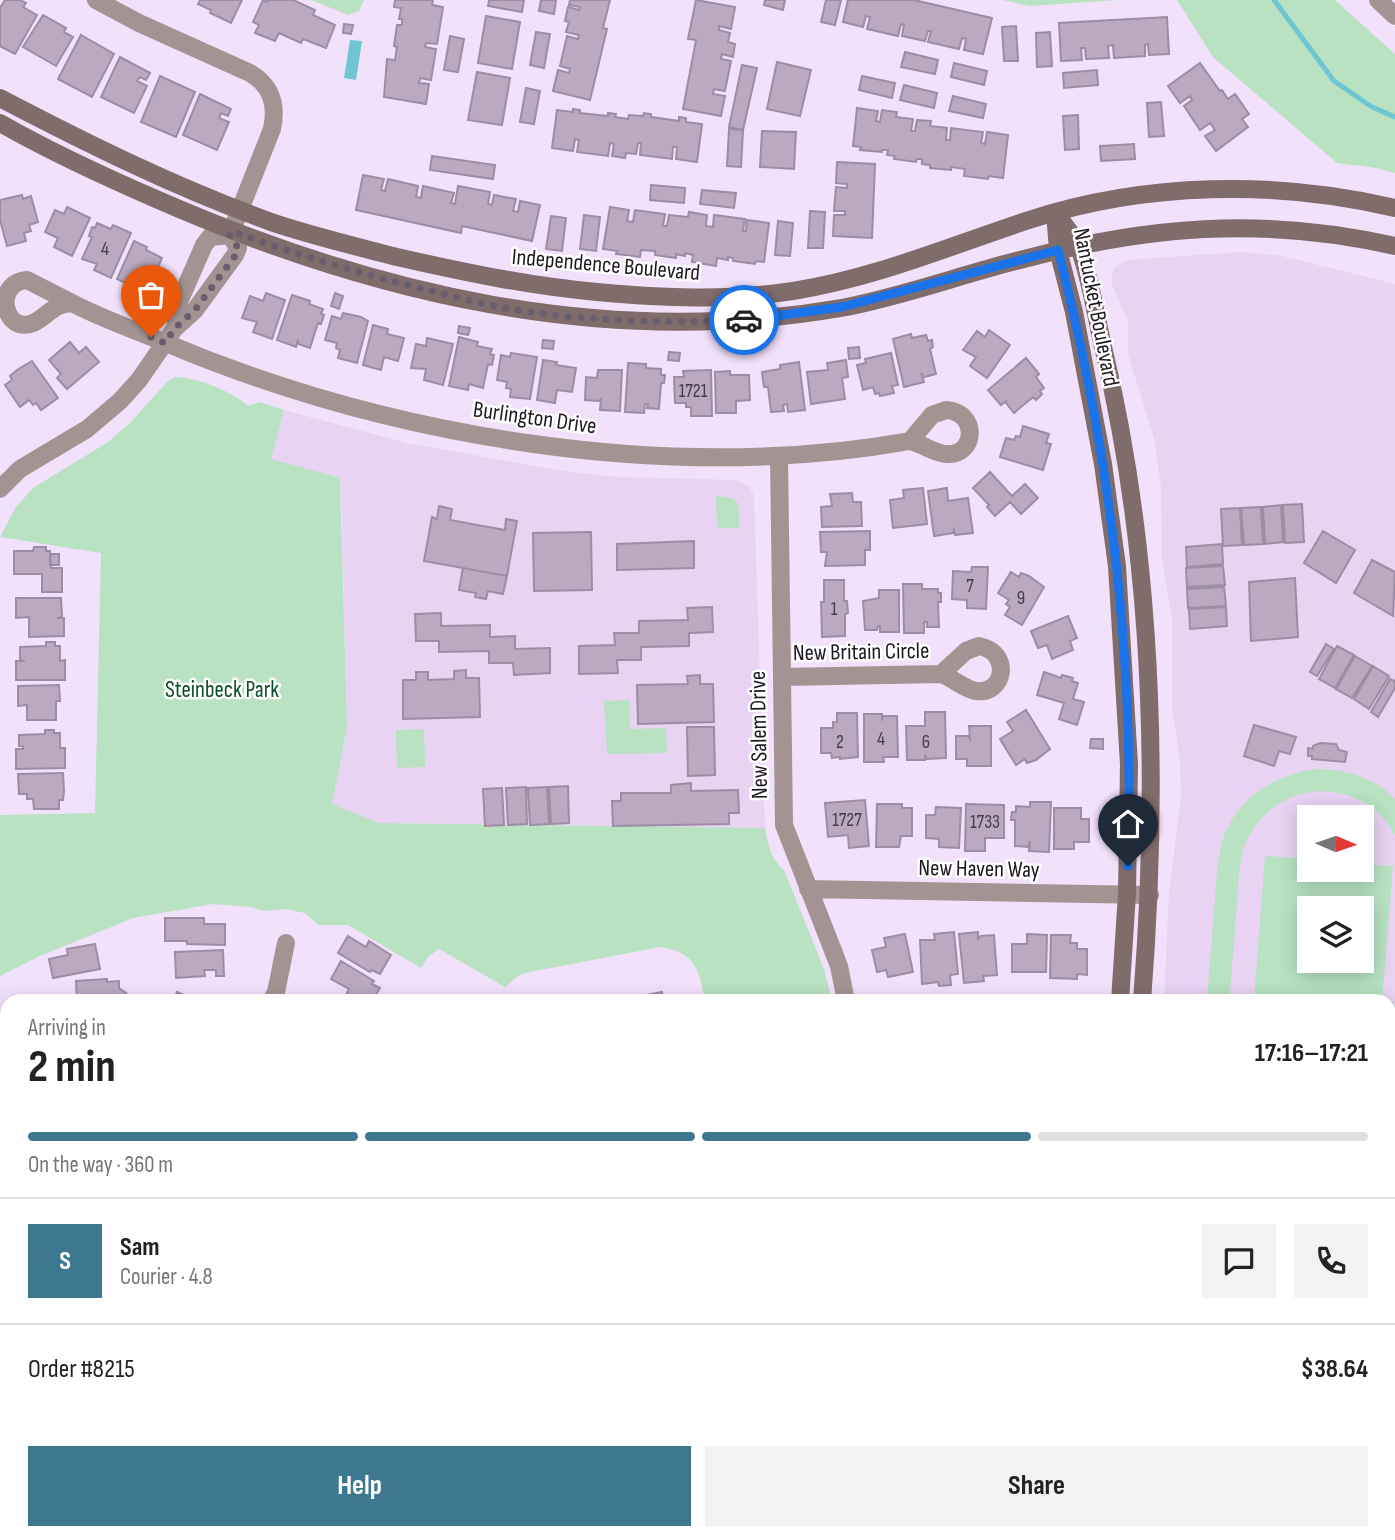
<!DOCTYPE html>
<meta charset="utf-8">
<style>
body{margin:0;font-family:"Sofia Sans Condensed",sans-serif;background:#f2f2f2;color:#222;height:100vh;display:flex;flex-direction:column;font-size:26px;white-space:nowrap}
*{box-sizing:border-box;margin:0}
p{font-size:23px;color:#767676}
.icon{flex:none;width:38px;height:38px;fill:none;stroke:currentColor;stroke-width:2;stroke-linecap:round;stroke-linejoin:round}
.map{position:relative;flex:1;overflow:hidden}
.panel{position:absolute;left:0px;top:994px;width:1396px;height:546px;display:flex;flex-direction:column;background:#fff;border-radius:21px 21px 0 0;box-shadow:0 4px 18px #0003}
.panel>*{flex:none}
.needle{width:46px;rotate:92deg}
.fabs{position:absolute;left:1297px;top:805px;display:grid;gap:14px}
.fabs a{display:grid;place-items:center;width:77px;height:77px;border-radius:0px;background:#fff;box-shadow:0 4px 18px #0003;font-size:35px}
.pin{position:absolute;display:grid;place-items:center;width:60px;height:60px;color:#fff;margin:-72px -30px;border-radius:50% 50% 50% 0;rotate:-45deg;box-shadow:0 0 7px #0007}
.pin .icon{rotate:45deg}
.courier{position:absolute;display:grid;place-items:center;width:70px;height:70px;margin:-35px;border:5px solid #1a73e8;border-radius:50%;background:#fff;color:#222;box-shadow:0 2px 9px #0007}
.headline em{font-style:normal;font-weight:700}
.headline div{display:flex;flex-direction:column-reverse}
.headline{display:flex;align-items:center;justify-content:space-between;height:119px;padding:0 28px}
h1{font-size:46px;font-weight:700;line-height:52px}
.bar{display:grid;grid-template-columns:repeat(4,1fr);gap:10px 7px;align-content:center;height:84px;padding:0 28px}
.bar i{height:9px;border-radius:5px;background:#e0e0e0}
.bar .current{background:#3d7890}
.bar p{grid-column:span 4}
.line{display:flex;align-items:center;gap:18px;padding:0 28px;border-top:2px solid #e0e0e0}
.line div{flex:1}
.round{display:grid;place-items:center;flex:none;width:74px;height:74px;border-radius:0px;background:#f2f2f2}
.action{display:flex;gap:14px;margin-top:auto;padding:14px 28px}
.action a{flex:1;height:80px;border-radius:0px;background:#3d7890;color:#fff;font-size:28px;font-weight:700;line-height:80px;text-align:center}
.action a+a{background:#f2f2f2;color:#222}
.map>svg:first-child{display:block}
</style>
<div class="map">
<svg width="1395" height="1540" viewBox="0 0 1395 1540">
<rect width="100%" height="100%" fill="#f2e1fb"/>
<path fill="#e8d3f2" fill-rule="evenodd" d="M1241 252 1282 256 1395 284V1540H1192L1185 1533H1390V1001H1164L1169 894 1181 796 1180 762 1172 706V620L1162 558 1161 488 1154 438 1128 355V322L1111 282 1114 268 1126 260ZM1309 817H1362V870H1309ZM1309 908H1362V961H1309Z
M284 410 407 443 563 471 616 477 735 480 749 486 754 496 765 828 379 823 332 804 347 727 341 484 270 459Z"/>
<path fill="#b8e2c2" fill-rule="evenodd" d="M311 0H364L359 11 348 15Z
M1003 0H1118L1029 6Z
M1177 0H1335L1395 54V173L1376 168 1337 163 1213 57Z
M175 377C193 376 235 392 248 406L259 402 284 410 271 459 340 478 347 727 332 804 379 823 765 828C768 844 771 860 784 870L824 969 832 1001H705C699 969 696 953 660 947L525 973 518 976 505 987 439 949 429 956 421 968 348 925H318L305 913 285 909 264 911 251 907 213 904 133 918 40 956 0 976V815L95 813 101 553 0 537 16 507 33 488 108 442 129 424 166 383Z
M716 496 732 498 738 503 740 523 738 529 717 527Z
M629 700 630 729 666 728 667 753 607 754 604 701Z
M424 729 425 767 397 768 396 730Z
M1315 769C1345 769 1374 777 1395 799V835C1383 811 1359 795 1332 792 1296 787 1260 809 1246 842 1238 860 1239 881 1237 900 1235 934 1232 967 1229 1001H1207C1209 971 1212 940 1214 910 1216 890 1216 870 1220 851 1229 804 1270 776 1315 769Z
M1265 856 1309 859V870H1362V864L1393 866 1382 1001H1254ZM1309 908H1362V961H1309Z
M1395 1000V1217H1390V1068Z
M1390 1385H1395V1540H1344L1345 1533H1390Z
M7 1507V1533H112L124 1540H0V1520Z
M1118 1533H1185L1192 1540H1128Z"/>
<path fill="#6fc6d2" d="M350 40 362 41 356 80 344 78Z"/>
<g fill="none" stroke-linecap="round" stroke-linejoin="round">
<path stroke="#6fc6d2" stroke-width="5" d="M1274 0 1334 81 1372 107 1395 117"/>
</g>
<path fill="#baa9c1" stroke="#9c8ca4" stroke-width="2" d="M5 0H20L26 3 23 7 37 15 15 54 0 46V8Z
M200 0H242L231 23 210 13 211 10 198 4Z
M263 0 267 2 268 0H293L315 10 313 15 335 25 326 48 303 39 301 43 279 33 275 41 255 33 259 25 253 22Z
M395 0H433L432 5 443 7 437 44 426 43 425 47 436 49 431 80 420 78 419 83 429 84 426 104 384 97 387 59 395 60 397 47 394 46 397 25H402V19H399L401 8 394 7Z
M489 0H524L522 12 488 6Z
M541 0H556L554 14 539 11Z
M570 0H610L603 28 607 29 590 100 553 91 558 70 569 73 570 69 560 66 567 36 578 39 579 35 566 32 569 22 565 21 568 7 579 10 580 7 569 5Z
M696 0 735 7 731 29 719 26V30L730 33 728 42 735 44 733 57 722 54 721 59 731 61 725 91 714 89 713 94 725 96 721 116 683 109 696 40 688 39Z
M765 0H785L783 10 764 5Z
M826 0H841L835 25 821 22Z
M848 0H914L992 18 983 54 964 50 966 39 962 38 959 49 928 42 931 31H928L925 41 902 36 904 25 901 24 898 36 867 29 870 17 866 16 863 27 843 22Z
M43 15 66 28 64 32 73 37 56 66 23 47Z
M486 16 520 22 512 69 478 63Z
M1167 17 1169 54 1149 55 1148 44 1145 45V56L1114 58 1113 45 1108 46 1109 58 1086 59 1085 48H1081L1082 60 1061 61 1059 23Z
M344 24 353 25 351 34 343 33Z
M1016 26 1018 61H1004L1002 27Z
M536 32 550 34 544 68 530 65Z
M1050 32 1052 66 1037 67 1036 33Z
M81 35 114 54 92 97 58 79Z
M450 36 464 39 458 72 444 70Z
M905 52 938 60 935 74 901 67Z
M120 57 150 73 146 80 140 77 137 81 147 86 134 113 101 97Z
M777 62 811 70 800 116 767 109Z
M954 63 987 71 984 85 951 77Z
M1200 63 1220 91 1222 90 1228 99 1235 94 1249 114 1242 119 1248 127 1216 151 1205 136 1215 130 1210 123 1200 130 1184 106 1192 100 1190 96 1180 103 1168 86Z
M742 65 757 68 743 130 729 127Z
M1097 70 1098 85 1064 88 1063 73Z
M477 72 510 78 502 125 468 120Z
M160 76 195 92 176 137 141 122Z
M862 76 895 83 892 98 859 90Z
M904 85 937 93 934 108 900 100Z
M526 88 540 91 534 124 520 122Z
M200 94 231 109 228 116 221 113 219 118 229 122 217 150 183 135Z
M953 96 986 104 983 118 949 111Z
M1161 102 1164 136 1149 137 1147 103Z
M857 108 878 111 876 121 880 122 882 110 897 112 896 117 913 119 911 131H915L917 120 931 121 930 126 947 128 946 140H950L951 128 983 132 981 143 985 144 987 132 1008 135 1003 178 989 176 988 179 964 176 965 169 951 167V170L930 168V165L922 164V159H917L916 162 894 159 895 156 887 155 888 150H882V152L860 150 861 147 853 146Z
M573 109 580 110V113L608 116V113L616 114 615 117 628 119 629 115 643 116 644 113 651 114V117L679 121V117L686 118V122L702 124 697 162 676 159 677 147H673L672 159 640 155 641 143H638L636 154 626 153 625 158 612 156 614 144 610 143 608 156 577 152 579 140 575 139 573 151 552 148 557 110 573 112Z
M1078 115 1079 149 1065 150 1063 116Z
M729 129 743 130 741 167 727 166Z
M762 131 796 132 794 169 760 167Z
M1134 144 1135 159 1101 161 1100 146Z
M432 156 495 165 493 179 430 170Z
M837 162 875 164 872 238 833 236 834 215H845V211H834L836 187 847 188V184L836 183Z
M363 175 384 179 381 190 385 191 388 179 418 186 416 197 421 198 423 186 454 193 451 203 455 204 458 186 490 192 488 204 492 205 494 195 516 199 513 211 518 212 520 201 540 205 532 241 462 226 461 233 356 210Z
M651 185 685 188 684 203 650 200Z
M702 190 736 193 734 208 700 204Z
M22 195 23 199 31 196 38 222 29 225 31 231 24 233 26 241 7 246 0 220V200Z
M67 207 90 218 72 256 54 247 58 238 45 232 55 210 64 214Z
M610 207 629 210 627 221 633 222 635 210 665 214 663 226H667L669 215 688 217 689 212 707 215 706 226 713 227 714 215 745 219 743 231H746L747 220 769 223 764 262 756 261 755 264 733 261V258L728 257V260L717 258 716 266 692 262 693 255 685 253V256L676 254V258L655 255V251L641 250 640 257 616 254 617 251 603 249Z
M810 211 825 212 823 248H808Z
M584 215 600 217 596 251 580 249Z
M551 216 566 218 562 251 546 249Z
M778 221 793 223 790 256 775 255Z
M97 223 111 229 113 225 131 233 111 278 94 270 97 264 82 259 92 237 89 236 92 227 95 228Z
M134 241 147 247 146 250 162 258 151 284 138 279 134 287 117 279Z
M266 293 285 300 272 339 253 332 257 322 242 318 250 296 263 301Z
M335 293 343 296 339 309 331 306Z
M292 295 310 301 309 304 323 309 321 314 324 315 321 324 318 323 310 348 298 344V340L296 347 277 340Z
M343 313 361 317 368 321 357 363 338 358 340 350 336 348 337 343 325 340 332 316 341 319Z
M373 325 388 329 387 334 404 338 398 361 384 357 381 370 363 365Z
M459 326 470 328 468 335 458 333Z
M989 330 1010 345 987 378 970 366 976 357 963 350 977 331 985 337Z
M911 334 912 338 926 335 928 341 932 340 933 347 930 349 936 374 924 377 921 373 924 382 904 387 893 339Z
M459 337 478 342 477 346 492 349 490 354 494 355 492 365 488 364 483 388 469 384 468 390 449 386Z
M427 338 453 344 443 385 424 380 426 369 411 368 416 344 426 346Z
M543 340 554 341 553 349 542 348Z
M70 342 79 353 86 347 99 362 67 389 57 378 61 374 49 360Z
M859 347 860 358 849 359 848 348Z
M669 352 680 353 679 361 668 360Z
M511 353 537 357 530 399 510 397 511 389 506 388 507 382 497 380 501 355 510 357Z
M891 353 898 385 892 386 894 393 880 396 879 393 875 394 873 387 863 390 857 365 866 363 865 359Z
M1026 358 1039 374 1036 377 1044 388 1040 391 1042 394 1036 400 1033 397 1014 413 1006 403V401L1001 405 988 390Z
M543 360 557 362 556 365 576 368 572 392 557 390 555 403 537 400Z
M846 360 848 377 842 378 845 399 811 404 807 372 828 370 827 363Z
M32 361 58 398 41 410 36 403 33 405 29 400 20 407 5 385 12 380 10 376 17 370Z
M799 362 805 410 788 412 787 404 783 405 784 411 771 412 768 387H764L762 372 780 369V365Z
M628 363 646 364V368L661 369V375H665L664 383H661L659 409 647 408 648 404H645L644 413 625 412Z
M598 370H622L620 411 600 410 601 399 599 401 585 400 586 377 597 378Z
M711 370 712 416H691V407H686V403H675L674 377H684L683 371Z
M730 371V375H749L750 400 736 401V413H716L715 372Z
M1023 426 1049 434 1046 443 1051 444 1043 470 1000 457 1006 438 1014 440 1016 436 1020 437Z
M990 472 1012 496 1025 484 1038 498 1021 514 1010 502 995 516 987 507 989 505 973 488Z
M923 488 927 524 893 528 890 500 904 498 903 490Z
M947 488 948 501 968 498 973 533 955 535 954 530 953 533 934 536 928 491Z
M852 493 853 502H861L862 526 822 527 821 507 832 506 830 494Z
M1302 504 1304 542 1285 543 1283 505Z
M1281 505 1283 542 1265 544 1263 507Z
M439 506 452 509 450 520 505 530 506 519 517 521 507 576 424 561 432 517 437 519Z
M1261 507 1263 544 1244 545 1241 508Z
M1240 508 1242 545 1223 546 1221 509Z
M870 531V550H865V565L825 566 827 552H821L820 532Z
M1323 531 1355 550 1336 583 1304 563Z
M591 532 592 590 534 591 533 533Z
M694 541V568L617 570V544Z
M1222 544 1223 564 1187 567 1186 547Z
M34 547H46V551H50L51 568H62V592H42V574H14V551H33Z
M50 554H59V565H50Z
M1372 560 1395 572 1393 616 1354 593Z
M1223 566 1225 585 1187 587 1186 568Z
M972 567H988L986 609 967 608V600L952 599 953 571 971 572Z
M463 568 507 576 503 594 488 591 486 599 475 597 476 593 459 590Z
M1011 572 1019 577 1021 573 1029 576 1044 587 1022 625 1005 615 1010 607 1006 604 1009 600 998 593Z
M1295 578 1298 637 1251 641 1249 582Z
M824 580H844V601H847L848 613 845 614V636L822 637 821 602H824Z
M903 584H922V589H938V593H941V602H938L939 627H927V622H924V633H904Z
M1224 587 1226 606 1188 608 1187 589Z
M879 590H899V632H880V626H878L877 630H865L863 601 879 598Z
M16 598H61L62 616 59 618H64V636L29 637V617L16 618Z
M712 607 713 632 689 633V646L641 647V660H617L618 673 579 674V646L615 645 614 633H639V621L688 620 687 608Z
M1226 607 1227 626 1190 629 1189 609Z
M441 613V626L490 625V637L515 636V649L550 648V673L514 675 513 663H489V651L439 652V641H416L415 614Z
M1068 616 1077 638 1070 641 1073 650 1052 659 1047 645 1038 648 1031 631Z
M46 642H55V646H60V661L65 660V680H16V661H23L20 659V647L46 646Z
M1326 644 1334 649 1317 676 1310 672Z
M1337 646 1354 655 1335 688 1319 679Z
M1355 656 1372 666 1352 698 1336 689Z
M1373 666 1389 676 1369 709 1354 699Z
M466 670V678H479L480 717 403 719V680H416V672H428V680L454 679V671Z
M1044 672 1061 678 1062 675 1073 678 1072 681 1078 683 1073 699 1084 702 1077 725 1059 719 1064 703 1037 695Z
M700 675V684H713L714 722 638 724 637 685 688 684 687 676Z
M1390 679 1395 681V688L1378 717 1371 712Z
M59 685 60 701H56V720H27V705L18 706V686Z
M1026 710 1050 749 1036 760 1027 763 1025 759 1016 765 1000 739 1013 731 1007 722Z
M925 712H945L946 758 927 759 925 755V760H907L906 726H925Z
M837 713H857L858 757 840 759V757L832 758 831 753H821V728H833V722H837Z
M864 714H882V719L884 716H897L898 757H883L884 762H864Z
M1254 725 1296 737 1290 754 1279 751 1274 766 1244 756Z
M969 726H991V766H967V759H956V736H968L970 739Z
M687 727H714L715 775 688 776Z
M45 730H54V733H60V748H65V768L16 769V749H23V746H19V735L45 734Z
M1091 739H1103V749L1090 748Z
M1320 743 1336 744 1339 750 1347 752 1345 762 1312 759V756H1308V748L1313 749V746Z
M63 773 64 791 63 800H59V809H34L33 799H27V794H19L18 774Z
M691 783V791L738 790 739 813H729V824L613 826 612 801H621V793H671V785Z
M568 786 569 823 551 824 549 787Z
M526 787 527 824 508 825 506 788Z
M547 787 549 824 530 825 528 788Z
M502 788 504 825 485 826 483 789Z
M865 800 869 846 849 848 848 835 828 837 825 803Z
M1030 802H1051L1049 852 1029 851 1030 841 1028 847 1015 846V820H1011L1012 812H1016V806L1030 807Z
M877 804H902V808H912V836H901L899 847H876Z
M966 804 1004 805V838H985V851H965Z
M936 807 961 808 959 848 939 847V839L926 838V815H935Z
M1054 808H1081V819H1089V842H1074V849H1054Z
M165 918H204V924H225V945L187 944V941H165Z
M954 932 958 974 950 975 951 985 939 986 938 982 922 984 920 940H935L934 934Z
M978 932V939L981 936 994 935 997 975 983 976 984 981 964 983 959 934Z
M905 934 913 972 888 977 886 970 877 972 872 950 886 947 884 938Z
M1027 934 1047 935 1046 972H1012V944H1027Z
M1051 935H1071L1070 943H1077V949H1087V975L1077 974V979L1050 978Z
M348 936 366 947 369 941 391 955 380 974 372 970 370 972 338 953Z
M95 944 100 969 53 978 49 959 68 955 67 949Z
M223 950 224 976H216V970H204L205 976 176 978 175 952Z
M341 961 374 981 372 984 380 988 372 1001H357L346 995 349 989 331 979Z
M107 979V982L119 981V988L126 993 119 1001H77L76 981Z
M177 992 198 1001H173Z
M662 992 664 1001H615Z
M0 1186 7 1190V1216L0 1212Z
M2 1294 7 1297V1325L0 1322V1299Z
M0 1328 7 1332V1361L0 1357Z
M0 1363 7 1366 5 1388 0 1385Z
M137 1533H162L158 1540H149Z
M174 1533H196L193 1540H170Z
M284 1533H313L311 1536 320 1540H290L283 1537Z
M358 1533H394L391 1540H373Z
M540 1533H569L564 1540H537Z
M609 1533H647L644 1540H625Z
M753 1533H775L772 1540H753Z
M786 1533H807L804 1540H783Z
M812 1533H840L843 1534 840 1540H809Z
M1094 1533H1108L1116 1540H1088Z"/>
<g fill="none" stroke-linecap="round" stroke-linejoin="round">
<path stroke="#a39493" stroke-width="18" d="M96 0 139 23 250 73C272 86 277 105 272 129L230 235
M1378 0 1395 16
M27 280 74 304C51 299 41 330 19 324 0 316 0 282 27 280Z
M74 304C103 319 135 330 166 343 391 438 669 484 910 441
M175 328 179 302 204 245 210 237 230 235
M946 410C979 412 976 456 947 454 935 454 923 444 910 441L932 415Z
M779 456 784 825 839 966 846 1001
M0 489 20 469 87 429 120 401 139 380 175 328 195 310 235 255 238 248 230 235
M979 646C1012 652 1005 695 976 691 964 689 953 678 941 674L966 651Z
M782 677 941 674
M808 889 1150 895
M271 1001 276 992 286 943
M0 1053 7 1018
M0 1151 7 1154
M0 1479 7 1467
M469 1533 479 1540
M234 1540 238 1533"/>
<path stroke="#806c6b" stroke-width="18" d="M0 98C88 144 177 188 271 222 312 236 355 246 397 257 463 272 529 286 597 292 662 298 727 301 793 291 875 278 950 246 1029 220 1145 182 1277 180 1395 208
M0 123C51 152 103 176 156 199 373 294 604 349 841 308 900 297 957 276 1016 261 1146 226 1262 216 1395 246
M1055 213C1063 223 1074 235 1079 248 1091 279 1096 318 1104 351 1154 562 1159 785 1142 1001
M1055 213 1058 250 1074 312 1103 464 1117 566 1129 764 1127 894 1120 1001
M1004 1540 1006 1533
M1025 1540 1027 1533"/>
</g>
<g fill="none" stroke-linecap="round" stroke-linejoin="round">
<path stroke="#685e6d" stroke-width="7" stroke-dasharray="0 12.6" d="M151 337 165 343 175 328 195 310 235 256 238 248 230 235 231 231C297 255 363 274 431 291 464 299 497 308 531 312 602 322 673 323 744 320"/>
<path stroke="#1a73e8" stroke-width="9" d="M744 320 842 307 1058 250C1110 451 1135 659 1128 866"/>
</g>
<g text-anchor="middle" stroke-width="5" stroke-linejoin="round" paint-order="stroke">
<g font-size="19" fill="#453c49">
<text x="105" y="255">4</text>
<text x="693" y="397">1721</text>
<text x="970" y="592">7</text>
<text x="1021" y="604">9</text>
<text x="834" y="615">1</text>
<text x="881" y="745">4</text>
<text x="840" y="748">2</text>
<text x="926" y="748">6</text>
<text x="847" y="826">1727</text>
<text x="985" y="828">1733</text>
</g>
<g font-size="23" fill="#1e1821" stroke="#fff">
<text transform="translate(606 264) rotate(5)" y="8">Independence Boulevard</text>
<text transform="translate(1097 307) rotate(79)" y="8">Nantucket Boulevard</text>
<text transform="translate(535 417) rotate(8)" y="8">Burlington Drive</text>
<text transform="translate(861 651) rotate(-1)" y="8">New Britain Circle</text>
<text transform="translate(758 735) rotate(-91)" y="8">New Salem Drive</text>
<text transform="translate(979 868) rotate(1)" y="8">New Haven Way</text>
</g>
<g font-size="23" fill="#094e26" stroke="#fff">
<text x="222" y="697">Steinbeck Park</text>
</g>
</g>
</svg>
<div class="fabs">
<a><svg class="needle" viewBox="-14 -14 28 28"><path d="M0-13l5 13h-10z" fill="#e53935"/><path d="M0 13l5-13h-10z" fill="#767676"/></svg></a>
<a><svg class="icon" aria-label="layers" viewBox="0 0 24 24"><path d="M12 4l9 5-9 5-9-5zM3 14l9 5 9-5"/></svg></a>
</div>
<div class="pin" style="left:151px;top:337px;background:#ea580c"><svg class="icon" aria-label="bag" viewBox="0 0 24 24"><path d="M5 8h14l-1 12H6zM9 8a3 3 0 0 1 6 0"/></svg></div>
<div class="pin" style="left:1128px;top:866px;background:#1f2937"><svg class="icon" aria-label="home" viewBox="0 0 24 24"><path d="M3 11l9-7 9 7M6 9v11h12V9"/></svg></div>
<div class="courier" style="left:744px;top:320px"><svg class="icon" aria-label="car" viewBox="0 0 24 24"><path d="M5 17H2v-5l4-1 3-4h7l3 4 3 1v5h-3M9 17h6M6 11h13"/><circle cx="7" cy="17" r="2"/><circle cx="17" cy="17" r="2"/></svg></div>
<section class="panel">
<div class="headline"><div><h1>2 min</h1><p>Arriving in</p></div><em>17:16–17:21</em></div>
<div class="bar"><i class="current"></i><i class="current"></i><i class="current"></i><i></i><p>On the way · 360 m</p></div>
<div class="line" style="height:126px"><b class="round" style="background:#3d7890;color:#fff">S</b><div><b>Sam</b><p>Courier · 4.8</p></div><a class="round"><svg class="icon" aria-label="chat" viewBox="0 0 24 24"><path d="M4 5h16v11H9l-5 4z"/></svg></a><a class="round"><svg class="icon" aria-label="phone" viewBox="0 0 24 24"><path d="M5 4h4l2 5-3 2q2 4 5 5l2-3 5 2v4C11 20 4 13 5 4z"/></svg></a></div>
<div class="line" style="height:91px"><div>Order #8215</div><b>$38.64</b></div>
<div class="action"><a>Help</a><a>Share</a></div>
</section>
</div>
